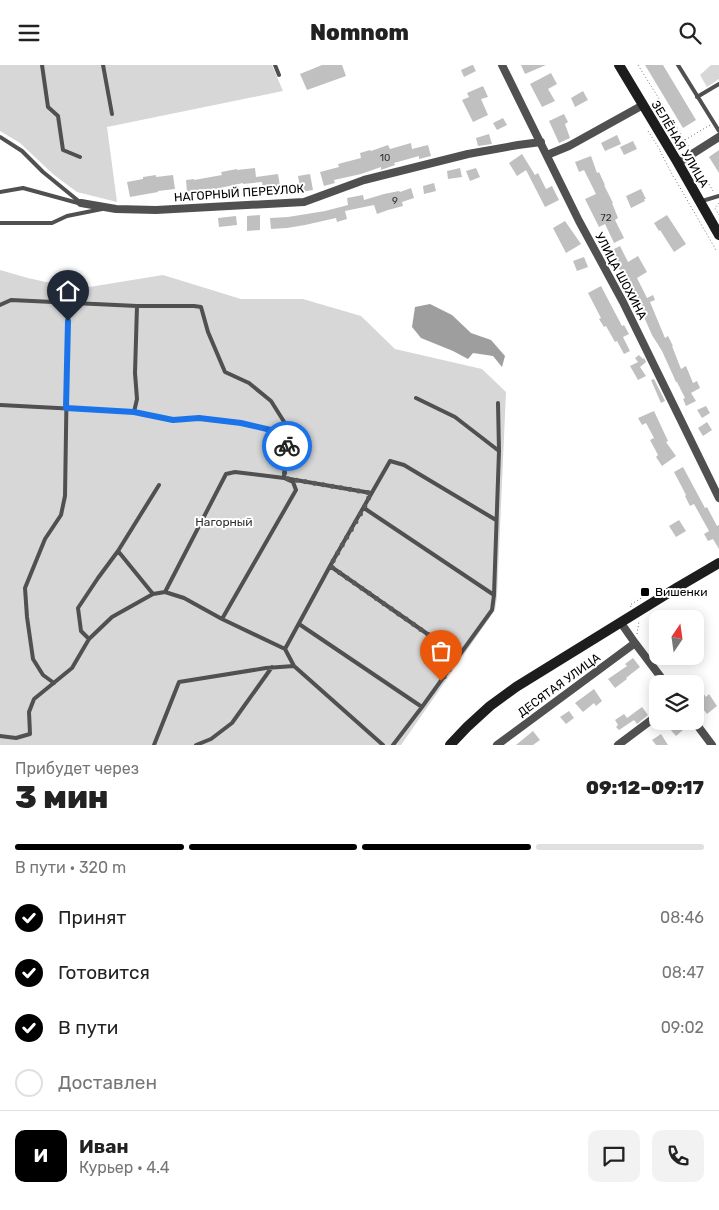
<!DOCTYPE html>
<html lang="ru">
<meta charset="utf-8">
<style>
body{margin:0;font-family:Rubik,sans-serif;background:#f2f2f2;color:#222;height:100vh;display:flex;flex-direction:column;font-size:19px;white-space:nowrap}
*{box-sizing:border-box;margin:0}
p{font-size:16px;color:#767676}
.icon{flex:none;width:28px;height:28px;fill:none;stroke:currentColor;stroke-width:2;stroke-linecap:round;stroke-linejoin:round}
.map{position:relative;height:680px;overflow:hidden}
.panel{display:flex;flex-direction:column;background:#fff;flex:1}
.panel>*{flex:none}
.needle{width:32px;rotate:13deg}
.fabs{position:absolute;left:649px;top:545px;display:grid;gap:10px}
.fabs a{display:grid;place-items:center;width:55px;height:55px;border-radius:10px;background:#fff;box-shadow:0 2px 12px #0003;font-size:25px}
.pin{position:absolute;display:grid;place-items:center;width:42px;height:42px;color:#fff;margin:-51px -21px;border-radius:50% 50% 50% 0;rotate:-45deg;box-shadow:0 0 5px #0007}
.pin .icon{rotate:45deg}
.courier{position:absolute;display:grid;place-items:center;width:50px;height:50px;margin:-25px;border:4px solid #1a73e8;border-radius:50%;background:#fff;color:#222;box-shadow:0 1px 6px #0007}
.head em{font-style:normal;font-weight:800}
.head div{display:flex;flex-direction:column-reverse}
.head{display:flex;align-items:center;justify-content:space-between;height:85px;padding:0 15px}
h1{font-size:32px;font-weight:800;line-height:38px}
.bar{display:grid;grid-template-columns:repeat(4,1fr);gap:8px 5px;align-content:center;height:60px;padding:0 15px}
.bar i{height:6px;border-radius:4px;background:#e0e0e0}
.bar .selected{background:#000}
.bar p{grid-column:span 4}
.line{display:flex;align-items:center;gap:12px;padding:0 15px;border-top:1px solid #e0e0e0}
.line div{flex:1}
.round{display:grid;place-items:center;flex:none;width:52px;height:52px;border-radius:10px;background:#f2f2f2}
ol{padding:0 15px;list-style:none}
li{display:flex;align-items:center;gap:15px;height:55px}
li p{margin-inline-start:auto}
li .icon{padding:5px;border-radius:50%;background:#000;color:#fff;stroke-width:4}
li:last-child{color:#767676}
li i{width:28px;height:28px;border:2px solid #e0e0e0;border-radius:50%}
header{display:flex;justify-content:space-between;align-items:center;height:65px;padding:0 15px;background:#fff;font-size:22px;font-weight:800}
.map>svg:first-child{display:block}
</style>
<header><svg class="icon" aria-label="menu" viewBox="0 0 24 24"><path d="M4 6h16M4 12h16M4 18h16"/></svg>Nomnom<svg class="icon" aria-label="search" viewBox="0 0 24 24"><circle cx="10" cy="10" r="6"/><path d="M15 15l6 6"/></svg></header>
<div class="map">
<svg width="719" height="680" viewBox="0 0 719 680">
<rect width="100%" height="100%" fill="#fff"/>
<path fill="#d7d7d7" d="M0 0H272L283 26 107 62 117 137 77 127 54 110 20 78 0 66Z
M711 0H719V14L707 22 700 10Z
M0 205 28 213 77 224 163 210 241 234H303L361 251 395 284 482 304 506 327 497 532 495 545 401 680H0Z"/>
<path fill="#9e9e9e" d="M430 239 452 250 471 268 491 275 505 291 502 302 493 291 473 288 468 294 453 286 421 273 412 262 415 242Z"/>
<path fill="#c0c0c0" d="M322 0H342L346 11 307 25 300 9Z
M472 0H473L476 6 464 12 461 5Z
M521 0H546L525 9Z
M645 0H663L696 55 683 63Z
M551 8 557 19 548 24 555 36 542 42 530 19Z
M483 21 488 32 481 34 488 50 473 57 462 35 469 32 467 28Z
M583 26 588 35 575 42 571 33Z
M564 49 568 57 565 59 570 73 559 78 549 56Z
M503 53 507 60 497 65 493 58Z
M489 69 492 79 478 81 476 73Z
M617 70 621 79 605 86 601 78Z
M633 76 637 84 624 90 620 82Z
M411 78 412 84 428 80 431 91 419 94V91L394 98 395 100 381 105V102L361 109 334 115 335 118 324 121 320 107 339 102 338 99 361 93 360 88 370 85 371 86 388 80 390 84Z
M719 85V108L709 92Z
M522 89 535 110 538 108 546 124 552 121 559 135 545 142 526 105 517 111 509 98Z
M591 91 597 108 599 107 605 120H604L613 138H612L618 153 615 155 624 173 614 178 605 159 599 162 585 134 596 129 584 105 579 107 575 97Z
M255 103 256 112 278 109 280 121 263 124 262 117 243 119V118L206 126 205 124 187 127 186 115 194 114V115L222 110 221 107 237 104V105Z
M460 103 462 112 448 114 447 106Z
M476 103 480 112 470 116 466 106Z
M310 109 313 125 301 127 298 111Z
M156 110V112L173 110 175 124 158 126V127L130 132 127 117 143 114V112Z
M434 118 436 126 424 129 423 121Z
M411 123 414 133 402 137 403 141 388 145 377 149 374 140 345 146 347 154 337 157 336 153 305 160 287 163 271 164 270 153 288 152 325 146 348 140 347 133 363 130 364 135 384 129 399 126 400 127Z
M641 124 646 134H644L645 136 631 143 626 131Z
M260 150V165L247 166V151Z
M667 150 686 179 674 187 660 165 659 166 654 158Z
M236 151 237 160 219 162 218 153Z
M565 156 581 179 566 188 553 163Z
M620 181 628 197 638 191 647 207 637 213 647 233 653 230 655 235 650 237 665 273 668 271 673 281H672L681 304 686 301 693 318 697 316 700 323 691 328 696 336 686 341 683 334 685 333 677 317H676L662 286 652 270 644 252 643 253 636 238H637L610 186Z
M584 192 588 202 577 206 573 196Z
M601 221 622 261 624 260 629 269 623 272 630 286 624 289 617 276 615 277 606 261 604 262 599 254 601 253 588 228Z
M639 290 643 294 644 293 646 297 640 302 646 311 638 315 630 301 638 297 635 293Z
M654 314 665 336 661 338 651 315Z
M706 341 710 348 702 353 697 345Z
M654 346 668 376 666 377 676 391 662 401 656 392 658 390 650 375 654 373 646 358 642 360 638 353Z
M707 357 712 365 703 371 698 363Z
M683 402 705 443 707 442 717 461 719 460V484L713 474 708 476 704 469 709 466 694 439 690 441 685 431 686 430 674 407Z
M679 455 686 466 676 472 669 461Z
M633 593 640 602 626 613 627 614 615 623 608 614 627 601 625 599Z
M695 617 706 632 709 629 717 641 707 649 695 634Z
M594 624 602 636 596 641 594 638 583 647 575 638Z
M642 642 648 650 637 659 634 655 619 665 616 662 618 660 615 655 624 649 627 653Z
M569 646 574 653 566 659 560 652Z
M676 657 683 665 676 671 669 663Z
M533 666 540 675 533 680H516Z
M661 669 668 680H656L652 675Z"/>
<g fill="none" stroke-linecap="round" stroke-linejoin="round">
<path stroke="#727272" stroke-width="1" stroke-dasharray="1 2.5" stroke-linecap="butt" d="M638 0 689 82
M648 66 660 85H661
M685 75 710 60
M675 77 683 72
M660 86 674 113
M695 95 713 126
M675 114 716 185
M719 138 715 143 719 150
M631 542 630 540 643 532
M637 569 639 556"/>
<path stroke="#505050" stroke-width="4" d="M42 0 48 42 58 51 63 85 80 92
M103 0 112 49
M275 0 279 10
M678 0 719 66
M697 32 719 19
M0 72 22 86 43 107 81 138
M0 127 23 123 78 138
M702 136 719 131
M0 158H52L67 151 102 144
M0 240 11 235 137 241H194L201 242 208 267 225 307 249 318 271 336 288 363 284 413 293 417 296 425 222 554
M416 333 455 352 499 386
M0 340 134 347 173 355 199 353 241 358 288 369
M134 347 137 334 135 308 137 241
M364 443 494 530
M330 501 459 591
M165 527 226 409 235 407 284 413 371 428
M153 529 118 486 159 420
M299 559 422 642
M89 574 81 566 78 543 98 513 118 486
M285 584 294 601 383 680
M54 618 43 610 33 594 27 552 25 523 45 474 61 450 65 431 68 239
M0 671 16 673 30 669 29 647 34 634 72 603 89 574 112 552 153 529 165 527 184 533 222 554 285 584 330 501 390 396 404 400 496 455
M154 680 179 617 266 603 294 601
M196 680 211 674 232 658 272 602
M393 680 422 642 492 545 494 530 499 386 498 338"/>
<path stroke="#505050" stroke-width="8" d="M502 0 579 156 623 237 719 433
M547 90 569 81 643 40
M678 98 719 72
M81 138 116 144 156 145 304 137 364 115 468 89 518 80 541 77
M621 558 635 578 666 619
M694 656 712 680
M497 680 635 578
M618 680 658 650"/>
<path stroke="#1d1d1d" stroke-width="10" d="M619 0 678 98 719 170
M450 680 467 662 490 641 516 622 678 522 719 498"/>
</g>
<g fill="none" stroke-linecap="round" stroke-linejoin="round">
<path stroke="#595959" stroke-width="5" stroke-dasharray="0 9" d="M287 381 284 413 371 428 364 443 330 501 459 591 441 616"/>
<path stroke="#1a73e8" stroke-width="6" d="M68 256 66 343 134 347 173 355 199 353 241 358 288 369 287 381"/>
</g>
<rect fill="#000" stroke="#fff" stroke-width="2" x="640" y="522" width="10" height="10" rx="2.5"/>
<g text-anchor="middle" stroke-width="4" stroke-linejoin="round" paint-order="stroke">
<g font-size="10" fill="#303030">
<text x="385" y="96">10</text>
<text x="395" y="139">9</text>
<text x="606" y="156">72</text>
</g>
<g font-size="12" fill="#000" stroke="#fff">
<text transform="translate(680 79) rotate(59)" y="4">ЗЕЛЁНАЯ УЛИЦА</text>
<text transform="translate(239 128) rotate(-4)" y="4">НАГОРНЫЙ ПЕРЕУЛОК</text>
<text transform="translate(621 211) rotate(62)" y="4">УЛИЦА ШОХИНА</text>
<text transform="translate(559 620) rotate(-36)" y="4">ДЕСЯТАЯ УЛИЦА</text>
</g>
<g font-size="12" fill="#2e2e2e" stroke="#fff">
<text x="224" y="461">Нагорный</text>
</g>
<g font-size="12" fill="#000" stroke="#fff" text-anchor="start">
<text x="655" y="531">Вишенки</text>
</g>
</g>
</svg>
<div class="fabs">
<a><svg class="needle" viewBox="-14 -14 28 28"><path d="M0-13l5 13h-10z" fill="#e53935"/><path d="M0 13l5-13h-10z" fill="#767676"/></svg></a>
<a><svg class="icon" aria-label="layers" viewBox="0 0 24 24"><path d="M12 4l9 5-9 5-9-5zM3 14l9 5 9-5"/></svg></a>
</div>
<div class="pin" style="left:441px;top:616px;background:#ea580c"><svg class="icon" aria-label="bag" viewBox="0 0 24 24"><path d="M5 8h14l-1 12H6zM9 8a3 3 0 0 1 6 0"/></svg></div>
<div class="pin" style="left:68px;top:256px;background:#1f2937"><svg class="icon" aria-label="home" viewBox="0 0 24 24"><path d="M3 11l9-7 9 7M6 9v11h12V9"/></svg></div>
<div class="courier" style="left:287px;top:381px"><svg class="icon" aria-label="bike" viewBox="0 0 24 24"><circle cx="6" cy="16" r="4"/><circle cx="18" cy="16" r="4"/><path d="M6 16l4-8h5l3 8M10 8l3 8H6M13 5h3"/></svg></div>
</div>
<section class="panel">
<div class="head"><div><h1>3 мин</h1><p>Прибудет через</p></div><em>09:12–09:17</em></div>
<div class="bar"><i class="selected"></i><i class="selected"></i><i class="selected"></i><i></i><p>В пути · 320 m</p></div>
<ol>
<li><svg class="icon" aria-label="check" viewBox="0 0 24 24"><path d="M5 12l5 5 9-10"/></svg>Принят<p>08:46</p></li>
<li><svg class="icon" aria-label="check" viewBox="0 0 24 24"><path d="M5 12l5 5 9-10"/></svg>Готовится<p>08:47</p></li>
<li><svg class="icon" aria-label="check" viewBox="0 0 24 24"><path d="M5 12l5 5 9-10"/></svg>В пути<p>09:02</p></li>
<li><i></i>Доставлен</li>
</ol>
<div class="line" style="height:90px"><b class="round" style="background:#000;color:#fff">И</b><div><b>Иван</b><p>Курьер · 4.4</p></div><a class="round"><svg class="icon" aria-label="chat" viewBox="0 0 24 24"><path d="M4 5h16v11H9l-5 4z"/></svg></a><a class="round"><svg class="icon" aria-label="phone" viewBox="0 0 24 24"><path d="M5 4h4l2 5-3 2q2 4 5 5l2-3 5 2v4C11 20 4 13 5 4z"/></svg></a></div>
</section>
